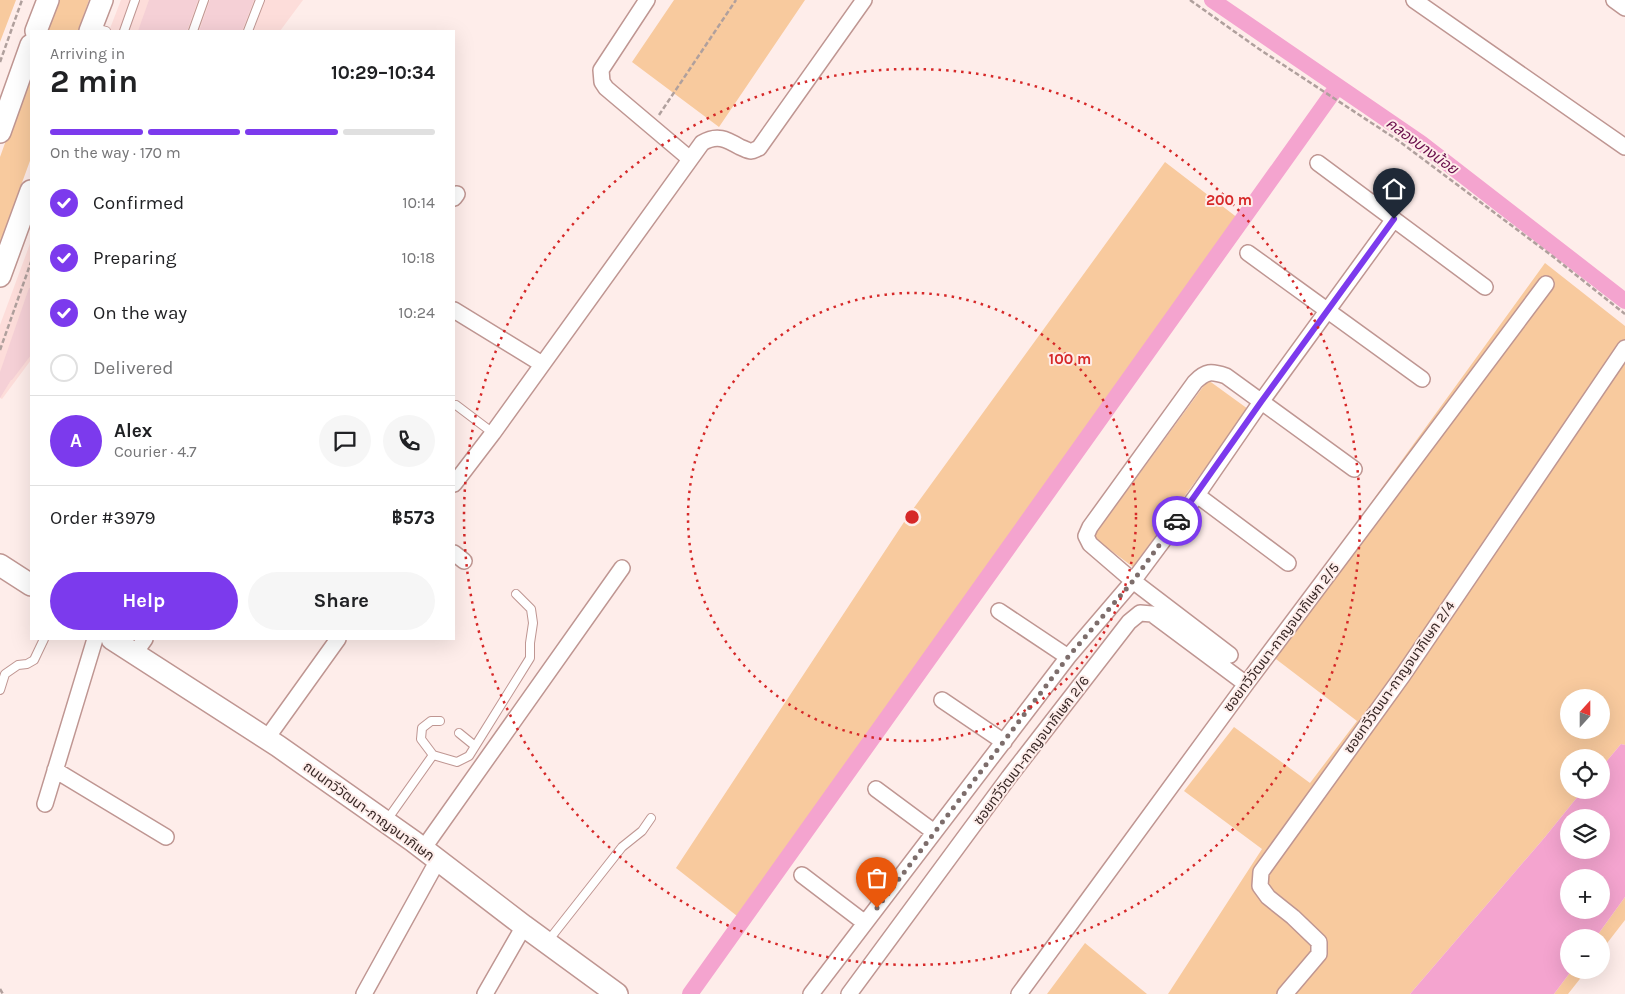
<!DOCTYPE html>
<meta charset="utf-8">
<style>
body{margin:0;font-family:Karla,"Noto Sans Thai",sans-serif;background:#f6f6f6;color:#202124;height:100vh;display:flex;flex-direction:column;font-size:19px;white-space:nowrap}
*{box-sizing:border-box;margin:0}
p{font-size:16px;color:#757577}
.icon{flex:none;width:28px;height:28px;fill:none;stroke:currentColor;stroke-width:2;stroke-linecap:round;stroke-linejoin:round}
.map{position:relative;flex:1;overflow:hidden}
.drawer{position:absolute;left:30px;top:30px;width:425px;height:610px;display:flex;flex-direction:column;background:#fff;border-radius:0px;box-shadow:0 5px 20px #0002}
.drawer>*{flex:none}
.needle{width:32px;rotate:21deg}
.buttons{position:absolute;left:1560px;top:689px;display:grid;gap:10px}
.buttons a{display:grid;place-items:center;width:50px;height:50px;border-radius:50%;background:#fff;box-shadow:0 5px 20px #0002;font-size:25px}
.pin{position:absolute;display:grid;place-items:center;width:42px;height:42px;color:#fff;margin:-51px -21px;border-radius:50% 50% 50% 0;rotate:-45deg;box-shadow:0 0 5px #0007}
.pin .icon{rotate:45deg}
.courier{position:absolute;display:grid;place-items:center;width:50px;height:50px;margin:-25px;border:4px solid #7c3aed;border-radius:50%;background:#fff;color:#222;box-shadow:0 1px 6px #0007}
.head em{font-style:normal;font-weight:700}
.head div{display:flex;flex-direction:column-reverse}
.head{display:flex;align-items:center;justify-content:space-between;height:85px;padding:0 20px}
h1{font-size:32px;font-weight:700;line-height:38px}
.bar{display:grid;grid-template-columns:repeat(4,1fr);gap:8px 5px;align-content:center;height:60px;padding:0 20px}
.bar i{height:6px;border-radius:4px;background:#e0e0e0}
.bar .selected{background:#7c3aed}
.bar p{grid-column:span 4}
.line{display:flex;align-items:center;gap:12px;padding:0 20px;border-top:1px solid #e0e0e0}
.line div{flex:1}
.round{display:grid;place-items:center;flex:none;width:52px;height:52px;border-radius:26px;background:#f6f6f6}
ol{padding:0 20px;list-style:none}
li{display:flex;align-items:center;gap:15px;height:55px}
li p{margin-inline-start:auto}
li .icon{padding:5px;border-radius:50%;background:#7c3aed;color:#fff;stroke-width:4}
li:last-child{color:#757577}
li i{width:28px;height:28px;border:2px solid #e0e0e0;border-radius:50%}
.cta{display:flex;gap:10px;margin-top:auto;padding:10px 20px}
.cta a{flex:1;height:58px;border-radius:30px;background:#7c3aed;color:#fff;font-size:20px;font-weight:700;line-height:58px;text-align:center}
.cta a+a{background:#f6f6f6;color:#202124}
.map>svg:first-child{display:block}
</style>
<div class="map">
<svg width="1625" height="994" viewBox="0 0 1625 994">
<rect width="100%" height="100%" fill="#feedea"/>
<path fill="#fdddda" d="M121 0H303L280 31H109Z
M31 241V360L2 399 0 398V325Z"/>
<path fill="#f8ca9e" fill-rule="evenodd" d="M0 0H16L0 42Z
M57 0H89L78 31H46Z
M674 0H805L719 127 632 62Z
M31 71V158L0 243V157Z
M1165 162 1243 222 746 923 676 868 908 516Z
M1545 263 1625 326V745L1621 744 1601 768V758H1569V790H1583L1545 837 1410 994H1168L1262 849 1184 791 1234 727 1310 783 1357 721 1264 650ZM1569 698H1601V730H1569Z
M1208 380 1248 409 1133 567 1093 537Z
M1625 897V920L1601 951V938L1596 937Z
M1085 943 1147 994H1047Z
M1572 970H1587L1568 994H1554Z"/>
<path fill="#f4a4cf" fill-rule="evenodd" d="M1621 744 1625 745V897L1596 937 1569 938V970H1572L1554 994H1410L1545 837 1583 790H1601V768ZM1569 818H1601V850H1569ZM1569 878H1601V910H1569Z"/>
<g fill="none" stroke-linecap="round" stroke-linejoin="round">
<path stroke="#f4a4cf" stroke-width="16" d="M1212 0 1421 143 1625 301
M690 994 1337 87"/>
</g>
<path fill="#f5d0d6" d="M149 0H198L187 31H138Z
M210 0H254L242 31H199Z
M29 288H31V355L12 380H11L0 398V372Z"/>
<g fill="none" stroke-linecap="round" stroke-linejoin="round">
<g stroke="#bf9692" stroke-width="10">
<path id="lane" d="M94 28 106 31
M124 31 135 0
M193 31 204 0
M248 31 260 0
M456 405 493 433
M0 690 5 674 18 665 27 664 34 660 44 639
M440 721H431L422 728 421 739 433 755 457 762 469 756 530 658V643L533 623 531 609 516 594
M459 733 475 746
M387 820 433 755
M548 941 622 847 642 831 651 818"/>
</g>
<g stroke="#bf9692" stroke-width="18">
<path id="street" d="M647 0 601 70 602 82 606 88 690 159
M1414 0 1625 147
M1614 0 1625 8
M1318 163 1485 287
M454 198 457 194
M1248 253 1422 379
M454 310 542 364
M454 484 493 433 702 143C717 134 726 139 740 147 743 148 748 151 751 151 754 151 756 149 759 148L864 0
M1197 495 1288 563
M454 553 464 561
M999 611 1068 657
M135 653 145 639
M1230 655 1133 581 1090 544 1086 536 1090 527 1195 382C1206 371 1211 371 1226 376L1354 469
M942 700 1004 742
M267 738 338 639
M55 770 166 837
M876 789 934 832
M45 804 95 639
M423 849 622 568
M802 875 865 923
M364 994 438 860
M485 994 524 926
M811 994 1068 657 1133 581 1197 495 1261 402 1394 219
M849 994 1009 777 1129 622 1140 613 1152 614 1246 684
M1019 994 1246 684 1546 284
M1285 994 1319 954V942L1293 917 1268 897 1260 886 1261 872 1403 675 1625 348"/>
</g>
<g stroke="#bf9692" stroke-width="24">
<path id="secondary" d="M36 31 48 0
M90 31 102 0
M0 132 31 45
M0 276 31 191
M0 565 31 585
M112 639 278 746 413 841 524 926 617 994"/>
</g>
<path stroke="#b0a09d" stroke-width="2.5" stroke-dasharray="5 2.5" stroke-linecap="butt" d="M1190 0 1259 49 1396 139 1551 255 1625 314
M0 62 22 0
M659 115 736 0
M0 350 31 262
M0 989 3 994"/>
<use href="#lane" stroke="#fff" stroke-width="8"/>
<use href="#street" stroke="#fff" stroke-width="15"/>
<use href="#secondary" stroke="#fff" stroke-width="21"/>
</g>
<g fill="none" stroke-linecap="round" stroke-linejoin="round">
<path stroke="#7d6d6b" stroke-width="5" stroke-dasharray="0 9" d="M877 908 1068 657 1133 581 1177 521"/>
<path stroke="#7c3aed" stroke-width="6" d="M1177 521 1261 402 1394 219"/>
</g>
<g fill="none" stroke="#d62828" stroke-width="2.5" stroke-dasharray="2.5 5">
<circle cx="912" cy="517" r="224"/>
<circle cx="912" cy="517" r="448"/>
</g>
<g text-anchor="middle" stroke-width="4" stroke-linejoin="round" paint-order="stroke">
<g font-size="14" fill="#382826" stroke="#feedea">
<text transform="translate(1281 637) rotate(-53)" y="5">ซอยทวีวัฒนา-กาญจนาภิเษก 2/5</text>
<text transform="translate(1399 677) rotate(-55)" y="5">ซอยทวีวัฒนา-กาญจนาภิเษก 2/4</text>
<text transform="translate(1031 750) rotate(-53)" y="5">ซอยทวีวัฒนา-กาญจนาภิเษก 2/6</text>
<text transform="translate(369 811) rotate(36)" y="5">ถนนทวีวัฒนา-กาญจนาภิเษก</text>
</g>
<g font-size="15" font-style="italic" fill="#690d4b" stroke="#feedea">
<text transform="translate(1422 146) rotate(36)" y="5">คลองบางน้อย</text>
</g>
</g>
<circle cx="912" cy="517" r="8" fill="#d62828" stroke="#feedea" stroke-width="2.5"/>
<g font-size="15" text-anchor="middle" font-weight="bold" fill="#d62828" stroke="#feedea" stroke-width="4" stroke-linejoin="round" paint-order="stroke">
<text x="1229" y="205">200 m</text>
<text x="1070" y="364">100 m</text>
</g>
</svg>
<div class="buttons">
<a><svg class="needle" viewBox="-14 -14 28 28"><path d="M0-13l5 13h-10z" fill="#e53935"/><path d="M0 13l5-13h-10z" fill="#757577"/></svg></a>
<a><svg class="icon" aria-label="locate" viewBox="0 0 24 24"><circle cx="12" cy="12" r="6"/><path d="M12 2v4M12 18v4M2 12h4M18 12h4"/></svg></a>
<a><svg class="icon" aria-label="layers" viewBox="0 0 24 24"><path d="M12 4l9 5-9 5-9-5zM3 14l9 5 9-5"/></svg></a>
<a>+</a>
<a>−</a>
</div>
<div class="pin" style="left:877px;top:908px;background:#ea580c"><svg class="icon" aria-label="bag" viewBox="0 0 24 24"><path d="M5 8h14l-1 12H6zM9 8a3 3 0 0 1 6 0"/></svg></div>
<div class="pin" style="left:1394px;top:219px;background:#1f2937"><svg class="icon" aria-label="home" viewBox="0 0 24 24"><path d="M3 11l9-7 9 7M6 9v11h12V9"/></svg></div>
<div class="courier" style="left:1177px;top:521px"><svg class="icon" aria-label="car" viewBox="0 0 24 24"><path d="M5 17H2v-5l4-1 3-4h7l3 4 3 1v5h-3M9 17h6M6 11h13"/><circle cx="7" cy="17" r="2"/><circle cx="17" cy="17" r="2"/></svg></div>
<section class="drawer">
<div class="head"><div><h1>2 min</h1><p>Arriving in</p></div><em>10:29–10:34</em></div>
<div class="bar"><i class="selected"></i><i class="selected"></i><i class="selected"></i><i></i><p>On the way · 170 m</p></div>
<ol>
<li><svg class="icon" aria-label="check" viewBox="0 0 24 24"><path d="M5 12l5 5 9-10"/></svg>Confirmed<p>10:14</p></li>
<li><svg class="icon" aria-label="check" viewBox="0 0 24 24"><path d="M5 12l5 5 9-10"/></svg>Preparing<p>10:18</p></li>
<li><svg class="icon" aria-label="check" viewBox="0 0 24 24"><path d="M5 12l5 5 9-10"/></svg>On the way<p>10:24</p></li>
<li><i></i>Delivered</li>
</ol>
<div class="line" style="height:90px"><b class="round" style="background:#7c3aed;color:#fff">A</b><div><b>Alex</b><p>Courier · 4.7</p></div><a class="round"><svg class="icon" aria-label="chat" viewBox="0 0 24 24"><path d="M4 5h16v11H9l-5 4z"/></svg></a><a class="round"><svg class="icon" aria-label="phone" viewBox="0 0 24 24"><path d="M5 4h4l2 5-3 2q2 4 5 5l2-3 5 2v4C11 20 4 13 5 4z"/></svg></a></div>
<div class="line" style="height:65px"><div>Order #3979</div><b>฿573</b></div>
<div class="cta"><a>Help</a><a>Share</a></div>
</section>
</div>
